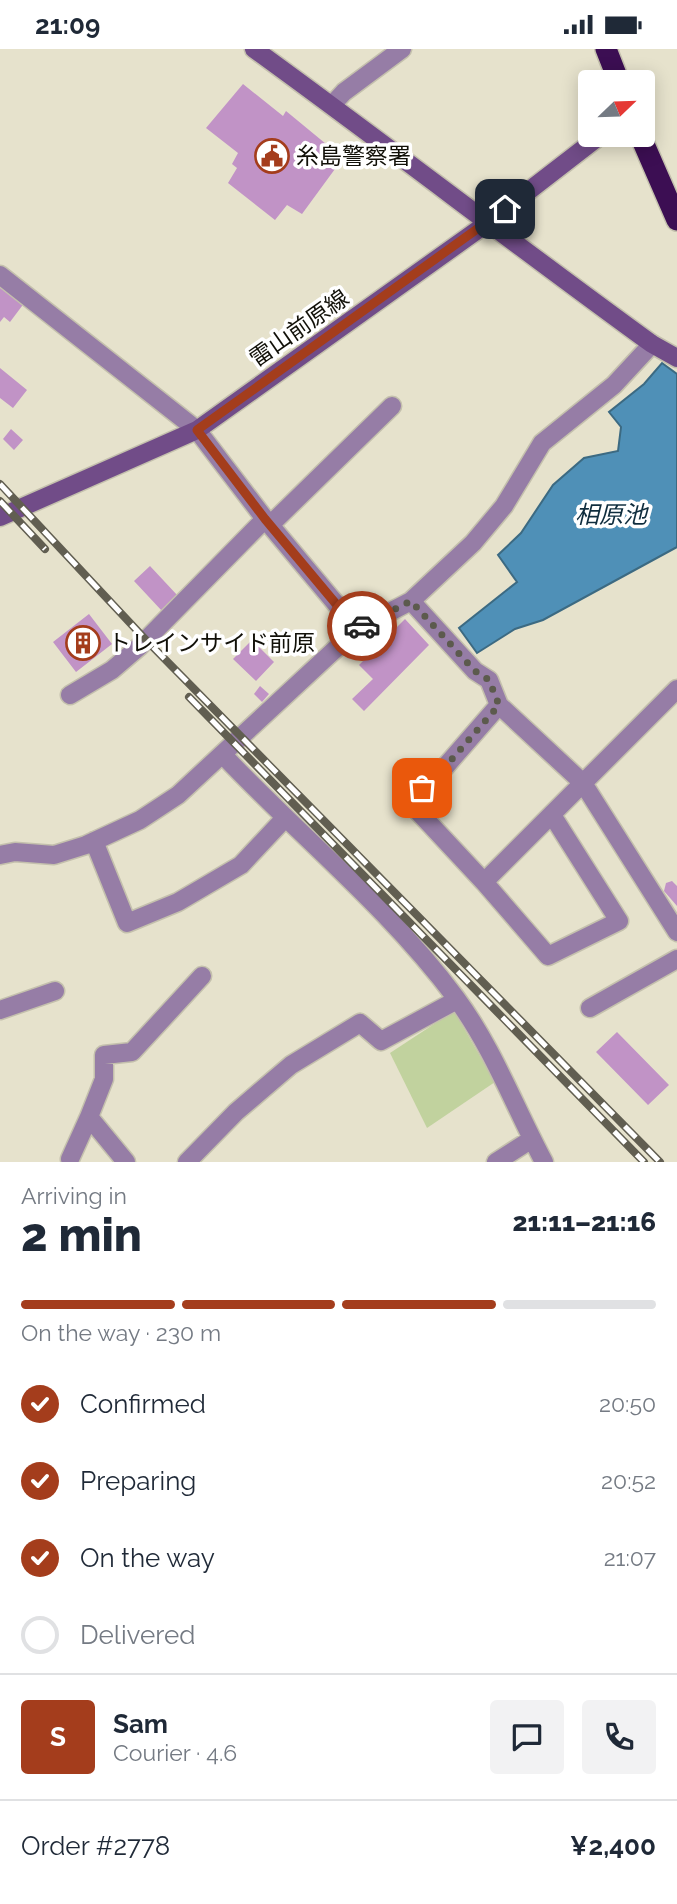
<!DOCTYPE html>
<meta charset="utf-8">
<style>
body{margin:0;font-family:Raleway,"Noto Sans JP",sans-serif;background:#f2f2f3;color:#1f2937;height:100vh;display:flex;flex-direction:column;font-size:26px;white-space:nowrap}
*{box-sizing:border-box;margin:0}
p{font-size:23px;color:#747a83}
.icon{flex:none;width:38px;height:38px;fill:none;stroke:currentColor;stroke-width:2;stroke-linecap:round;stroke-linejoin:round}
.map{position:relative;height:1113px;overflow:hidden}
.details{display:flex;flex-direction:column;background:#fff;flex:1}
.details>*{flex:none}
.needle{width:46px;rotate:67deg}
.buttons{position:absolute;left:578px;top:21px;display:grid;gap:14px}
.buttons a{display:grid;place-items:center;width:77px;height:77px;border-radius:7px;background:#fff;box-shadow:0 4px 18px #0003;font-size:35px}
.pin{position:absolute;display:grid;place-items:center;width:60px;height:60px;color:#fff;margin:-30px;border-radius:14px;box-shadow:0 4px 10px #0006}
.courier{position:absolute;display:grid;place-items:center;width:70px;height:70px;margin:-35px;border:5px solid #a43d1c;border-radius:50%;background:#fff;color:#222;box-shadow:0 2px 9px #0007}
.head em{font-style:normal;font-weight:800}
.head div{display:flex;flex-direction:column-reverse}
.head{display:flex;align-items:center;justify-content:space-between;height:119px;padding:0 21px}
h1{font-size:46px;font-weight:800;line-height:52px}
.bar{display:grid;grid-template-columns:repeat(4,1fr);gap:10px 7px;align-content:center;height:84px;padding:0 21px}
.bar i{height:9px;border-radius:5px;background:#e0e1e3}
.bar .active{background:#a43d1c}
.bar p{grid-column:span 4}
.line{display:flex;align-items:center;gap:18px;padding:0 21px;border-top:2px solid #e0e1e3}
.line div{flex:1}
.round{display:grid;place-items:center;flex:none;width:74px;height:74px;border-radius:7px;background:#f2f2f3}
ol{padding:0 21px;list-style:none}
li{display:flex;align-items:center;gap:21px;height:77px}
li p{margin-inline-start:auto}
li .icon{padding:7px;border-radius:50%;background:#a43d1c;color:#fff;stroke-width:4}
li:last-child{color:#747a83}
li i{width:38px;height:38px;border:4px solid #e0e1e3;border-radius:50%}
.status{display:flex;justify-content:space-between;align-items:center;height:49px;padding:0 35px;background:#fff;direction:ltr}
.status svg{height:19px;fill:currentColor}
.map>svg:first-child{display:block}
</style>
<div class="status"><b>21:09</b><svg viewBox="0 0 49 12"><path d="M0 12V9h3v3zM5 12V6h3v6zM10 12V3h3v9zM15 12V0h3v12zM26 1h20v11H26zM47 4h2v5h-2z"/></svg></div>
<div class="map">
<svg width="677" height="1113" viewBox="0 0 677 1113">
<rect width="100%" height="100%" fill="#e6e2cc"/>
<path fill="#c1d29e" d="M454 962 495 1033 427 1079 390 1004Z"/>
<path fill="#4f90b7" stroke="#3c6a82" stroke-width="2" d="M662 314 677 325V498L543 571 515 580 477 604 459 579 517 533 498 506 521 484 553 436 584 409 618 402 621 378 609 363 644 335Z"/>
<path fill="#c193c6" d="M243 35 283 67 286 62 343 109 302 165 287 156 275 171 228 134 237 119 232 115 238 104 206 79Z
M0 233 25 253 10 273 4 268 0 273Z
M0 319 27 341 13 359 0 349Z
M11 380 23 391 14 401 3 390Z
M150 517 178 547 162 562 134 532Z
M89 565 112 595 76 623 53 593Z
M405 570 429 596 364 662 352 650 373 630 359 616Z
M252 591 274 613 256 632 233 610Z
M260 637 269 645 262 653 254 645Z
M672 832 677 837V857L664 842 666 834Z
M617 983 669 1036 648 1056 596 1003Z"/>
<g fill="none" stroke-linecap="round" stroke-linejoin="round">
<g stroke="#c4c0ad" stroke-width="21">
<path id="street" d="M332 56 344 43 402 0
M0 226 197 381 265 470 357 580
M270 476 392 357
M411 552 475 622 489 631 499 656 445 718 411 749 414 758 484 833 677 640
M70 646 112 621 140 597 265 470
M499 656 583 734 677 883
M224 707C301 788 389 859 456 949 493 999 515 1059 544 1113
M94 792 127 874 178 853 241 816 285 769
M0 806 15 803 54 806 86 796 140 771 178 746 357 580 411 552 473 494 504 457 542 394 614 336 652 295
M484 833 548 907 619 872 552 766
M590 959 677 910
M0 961 55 942
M89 1068 104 1030V1006L132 1003 202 927
M70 1110 89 1068 126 1113
M187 1113 236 1063 291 1016 360 974 381 992 457 951
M496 1113 532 1090"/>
</g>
<g stroke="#c4c0ad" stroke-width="21">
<path id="secondary" d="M254 0C388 97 518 198 652 295L677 309
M0 468 197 381 486 175 601 86"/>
</g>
<g stroke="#c4c0ad" stroke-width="24">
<path id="highway" d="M606 0 619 33
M640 86 677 171"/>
</g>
<use href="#street" stroke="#967da6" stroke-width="18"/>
<use href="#secondary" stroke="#714c88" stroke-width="18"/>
<use href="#highway" stroke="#3c0e53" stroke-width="21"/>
<g stroke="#615e51" stroke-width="8">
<path id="rail" d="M0 435 146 591 660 1113
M0 452 45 500
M189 648 644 1113"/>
</g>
<use href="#rail" stroke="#fff" stroke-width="5" stroke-dasharray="16" stroke-linecap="butt"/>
</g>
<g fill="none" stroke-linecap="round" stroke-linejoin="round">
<path stroke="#5c5a4d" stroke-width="7" stroke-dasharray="0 12.6" d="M362 577 411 552 475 622 489 631 499 656 445 718 422 739"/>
<path stroke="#a43d1c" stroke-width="9" d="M362 577 357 580 265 470 197 381 505 160"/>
</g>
<defs>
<g id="civic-ring" transform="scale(1.75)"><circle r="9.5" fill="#fff" stroke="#a43d1c" stroke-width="1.5"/><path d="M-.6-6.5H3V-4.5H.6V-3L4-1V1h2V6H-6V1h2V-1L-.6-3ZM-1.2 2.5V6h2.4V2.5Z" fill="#a43d1c"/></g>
<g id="building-ring" transform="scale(1.75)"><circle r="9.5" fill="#fff" stroke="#a43d1c" stroke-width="1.5"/><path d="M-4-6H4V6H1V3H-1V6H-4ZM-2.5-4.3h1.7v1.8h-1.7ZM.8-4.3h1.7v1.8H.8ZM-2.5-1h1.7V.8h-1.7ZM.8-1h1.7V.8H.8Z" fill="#a43d1c"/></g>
</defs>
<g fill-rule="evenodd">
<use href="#civic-ring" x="272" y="107"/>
<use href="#building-ring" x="83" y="594"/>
</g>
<g text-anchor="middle" stroke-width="7" stroke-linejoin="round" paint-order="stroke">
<g font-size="23" fill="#111008" stroke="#fff" text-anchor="start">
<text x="296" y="115">糸島警察署</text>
<text x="108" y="602">トレインサイド前原</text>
</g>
<g font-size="23" fill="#111008" stroke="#fff">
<text transform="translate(299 279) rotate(-35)" y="8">雷山前原線</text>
</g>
<g font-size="24" font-style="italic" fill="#0e2c3d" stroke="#fff">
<text x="611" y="474">相原池</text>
</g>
</g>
</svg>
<div class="buttons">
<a><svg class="needle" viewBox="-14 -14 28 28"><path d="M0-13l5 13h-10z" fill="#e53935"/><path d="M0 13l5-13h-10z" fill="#747a83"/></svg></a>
</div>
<div class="pin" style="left:422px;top:739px;background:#ea580c"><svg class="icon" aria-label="bag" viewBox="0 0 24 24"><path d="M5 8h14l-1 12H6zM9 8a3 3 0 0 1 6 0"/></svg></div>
<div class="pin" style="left:505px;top:160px;background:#1f2937"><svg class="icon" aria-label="home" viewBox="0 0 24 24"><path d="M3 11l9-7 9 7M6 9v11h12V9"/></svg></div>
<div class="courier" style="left:362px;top:577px"><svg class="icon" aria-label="car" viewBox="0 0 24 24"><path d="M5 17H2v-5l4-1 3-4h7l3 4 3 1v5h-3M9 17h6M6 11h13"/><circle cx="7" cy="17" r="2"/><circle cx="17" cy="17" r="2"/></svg></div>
</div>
<section class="details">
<div class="head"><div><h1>2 min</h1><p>Arriving in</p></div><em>21:11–21:16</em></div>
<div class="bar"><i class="active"></i><i class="active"></i><i class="active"></i><i></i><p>On the way · 230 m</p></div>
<ol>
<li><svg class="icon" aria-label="check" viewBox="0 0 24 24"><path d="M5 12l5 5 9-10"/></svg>Confirmed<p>20:50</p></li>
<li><svg class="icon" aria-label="check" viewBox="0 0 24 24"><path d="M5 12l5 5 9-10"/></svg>Preparing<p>20:52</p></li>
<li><svg class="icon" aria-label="check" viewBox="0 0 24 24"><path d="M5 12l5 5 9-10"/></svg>On the way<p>21:07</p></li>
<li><i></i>Delivered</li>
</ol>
<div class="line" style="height:126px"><b class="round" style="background:#a43d1c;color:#fff">S</b><div><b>Sam</b><p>Courier · 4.6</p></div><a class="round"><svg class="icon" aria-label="chat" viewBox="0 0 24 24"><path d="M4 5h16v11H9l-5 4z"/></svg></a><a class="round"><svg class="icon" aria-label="phone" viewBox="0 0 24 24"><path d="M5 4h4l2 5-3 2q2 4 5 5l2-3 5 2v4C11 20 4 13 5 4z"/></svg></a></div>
<div class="line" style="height:91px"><div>Order #2778</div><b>¥2,400</b></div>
</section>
